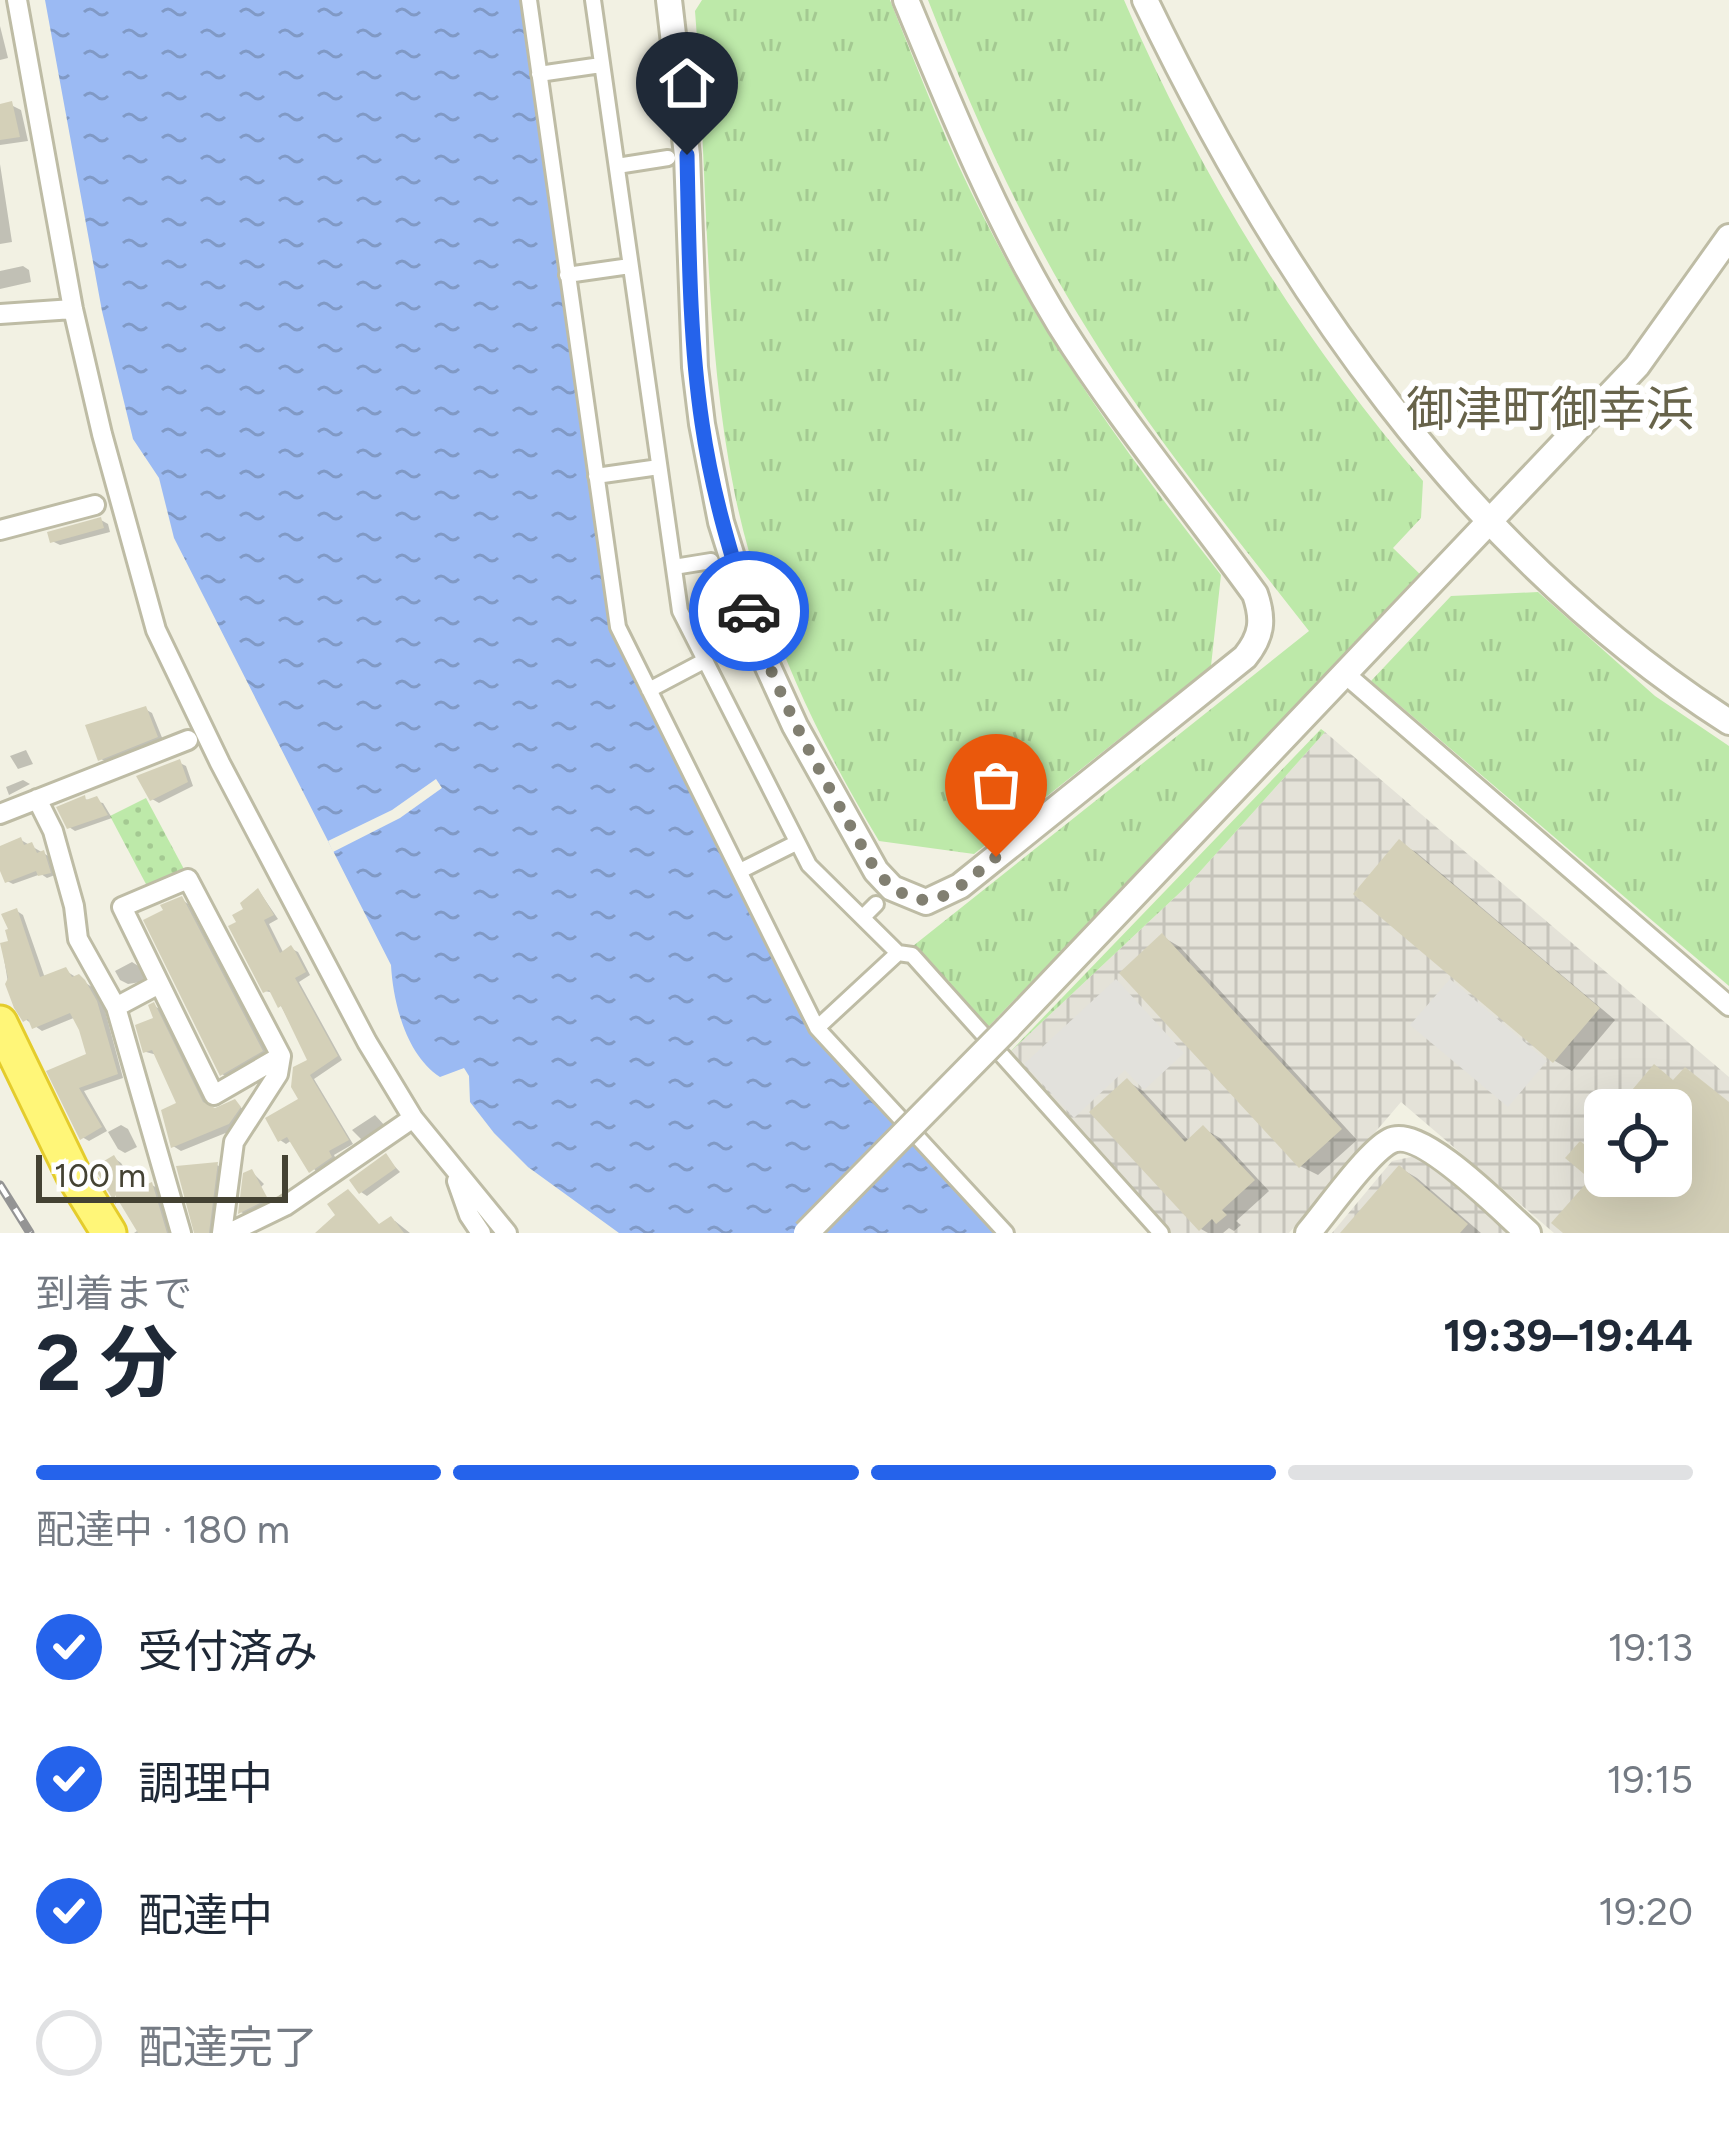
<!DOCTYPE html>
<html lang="ja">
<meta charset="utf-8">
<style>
body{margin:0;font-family:Figtree,"Noto Sans JP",sans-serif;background:#f2f2f3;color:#1f2937;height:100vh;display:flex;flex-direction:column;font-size:45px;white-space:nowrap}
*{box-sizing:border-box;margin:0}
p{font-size:39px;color:#747a83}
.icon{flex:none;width:66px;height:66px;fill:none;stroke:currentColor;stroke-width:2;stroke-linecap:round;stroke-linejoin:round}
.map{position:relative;height:1233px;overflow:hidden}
.drawer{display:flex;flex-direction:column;background:#fff;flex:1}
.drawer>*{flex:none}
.tools{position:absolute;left:1584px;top:1089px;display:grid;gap:24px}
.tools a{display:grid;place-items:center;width:108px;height:108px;border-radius:18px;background:#fff;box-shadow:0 12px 48px #0002;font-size:60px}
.scale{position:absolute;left:36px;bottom:30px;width:252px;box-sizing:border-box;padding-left:12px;border:6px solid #444233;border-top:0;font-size:33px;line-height:42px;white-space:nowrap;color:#444233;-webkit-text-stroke:9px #fff;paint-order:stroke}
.pin{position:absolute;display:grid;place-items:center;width:102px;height:102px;color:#fff;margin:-123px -51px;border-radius:50% 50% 50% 0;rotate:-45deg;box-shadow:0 0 12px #0007}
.pin .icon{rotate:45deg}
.courier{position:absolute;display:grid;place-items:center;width:120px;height:120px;margin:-60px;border:9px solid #2563eb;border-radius:50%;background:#fff;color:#222;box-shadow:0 3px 15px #0007}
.overview em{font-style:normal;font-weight:700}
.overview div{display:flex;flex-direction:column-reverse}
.overview{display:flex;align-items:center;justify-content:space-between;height:204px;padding:0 36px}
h1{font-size:78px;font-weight:700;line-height:90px}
.bar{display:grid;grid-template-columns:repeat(4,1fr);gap:18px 12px;align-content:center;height:144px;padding:0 36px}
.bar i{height:15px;border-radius:9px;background:#e0e1e3}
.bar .selected{background:#2563eb}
.bar p{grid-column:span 4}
ol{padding:0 36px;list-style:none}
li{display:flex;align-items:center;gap:36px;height:132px}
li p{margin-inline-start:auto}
li .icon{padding:12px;border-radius:50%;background:#2563eb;color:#fff;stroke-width:4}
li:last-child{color:#747a83}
li i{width:66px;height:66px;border:6px solid #e0e1e3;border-radius:50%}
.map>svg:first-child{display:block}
</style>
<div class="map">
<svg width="1729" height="1233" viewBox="0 0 1729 1233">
<defs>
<pattern id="industrial-grid" width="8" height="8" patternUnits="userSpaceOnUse" patternTransform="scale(3)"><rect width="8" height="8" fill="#e4e2d8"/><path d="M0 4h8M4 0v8" fill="none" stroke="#c5c3ba"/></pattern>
<pattern id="grass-tufts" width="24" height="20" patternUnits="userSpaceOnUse" patternTransform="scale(3)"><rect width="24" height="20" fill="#bde9a9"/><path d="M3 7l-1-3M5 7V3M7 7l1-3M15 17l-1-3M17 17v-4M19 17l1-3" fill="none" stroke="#a4c992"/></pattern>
<pattern id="park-dots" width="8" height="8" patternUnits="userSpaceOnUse" patternTransform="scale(3)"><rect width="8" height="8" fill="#bde9a9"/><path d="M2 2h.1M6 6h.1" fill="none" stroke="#a4c992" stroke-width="1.8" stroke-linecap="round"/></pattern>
<pattern id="water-ripples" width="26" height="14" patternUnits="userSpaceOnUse" patternTransform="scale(3)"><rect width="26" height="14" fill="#9bbaf3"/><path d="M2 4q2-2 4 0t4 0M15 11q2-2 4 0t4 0" fill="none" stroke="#8099c5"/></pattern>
</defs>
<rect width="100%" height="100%" fill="#f2f1e3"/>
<path fill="url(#industrial-grid)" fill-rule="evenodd" d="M1325 732 1729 1077V1233H1554L1401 1102 1289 1233H1171L1008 1054 1188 885ZM1605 1110H1671V1176H1605Z
M1416 1156 1428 1162 1512 1233H1332L1392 1161Z"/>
<path fill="url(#grass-tufts)" d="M702 0H890C919 73 948 148 984 218 1049 347 1132 462 1221 575L1211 666 974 854 879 841C814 733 761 619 735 495 703 337 708 171 695 11Z
M928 0H1124C1198 173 1300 338 1423 481L1421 518 1393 548 1424 578 987 1028 913 946 1309 631C1233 533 1152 436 1087 329 1022 225 973 114 928 0Z
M1538 592 1655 696 1729 746V986L1371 681 1451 596Z
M1321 729 1325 732 1188 885 1008 1054Z"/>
<path fill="url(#park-dots)" d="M146 798 185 871 147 886 110 816Z"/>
<path fill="#e2e1dc" d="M1116 979 1184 1053 1144 1090 1125 1070 1074 1118 1024 1064Z
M1450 979 1547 1061 1508 1107 1410 1025Z"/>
<path fill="url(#water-ripples)" d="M45 0H520L611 632 808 1027 998 1233H619L528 1167 494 1133 470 1102 469 1076 464 1068 440 1077C406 1055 393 1002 391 965L174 538 159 478 133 439 102 311Z"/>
<path fill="#f2f1e3" d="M436 779 442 788 400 818 333 852 328 841 392 810Z"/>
<path fill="#0003" d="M0 26 8 58 0 60Z
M11 105 21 110 28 141 0 145V108Z
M0 164 12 242 0 244Z
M23 266 29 270 31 282 0 289V271Z
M101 520 108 524 110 532 60 545 52 541Z
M145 709 152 713 163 740 107 762 101 759Z
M26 750 33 764 18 769 10 756Z
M180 763 186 766 193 786 159 803 152 799Z
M23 780 30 784 9 795 6 787Z
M84 799 103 803 112 818 75 831 69 827Z
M21 840 50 857 55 875 47 878 41 874 13 884 7 881 0 865V848Z
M1400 843 1417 853 1615 1020 1572 1071 1555 1061Z
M259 891 278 919 269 924 284 954 292 949 298 952 310 975 299 982 342 1060 314 1079 353 1144 334 1155 337 1161 318 1174 292 1140 286 1144 280 1140 302 1100 311 1061 274 993 265 991 247 911Z
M182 900 188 904 268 1055 229 1078 222 1074Z
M17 911 23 915 45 978 66 971 92 987 104 1007 123 1078 84 1091 107 1131 89 1141 82 1137 50 1072 89 1056 76 1017 42 1031 25 1019 8 983 2 946 12 943Z
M1163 937 1180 947 1357 1140 1318 1175 1300 1166Z
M132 962 140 967 147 981 128 984 120 980 115 971Z
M154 1006 162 1010 213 1111 234 1102 248 1113 238 1128 181 1151 173 1146 180 1104 157 1055 146 1052 158 1019Z
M1127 1081 1143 1091 1190 1142 1204 1129 1220 1138 1269 1191 1236 1221 1241 1225 1234 1231 1229 1228 1223 1233H1208L1201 1229Z
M375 1115 386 1127 364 1142 352 1130Z
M121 1125 128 1129 137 1147 125 1153 118 1149 108 1132Z
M386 1157 400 1172 367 1196 361 1192Z
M114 1158 121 1163 127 1172 123 1174 138 1190 152 1185 159 1189 172 1233H134L140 1229 98 1168Z
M217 1165 224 1169 217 1233H197Z
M1400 1168 1417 1178 1481 1233H1344Z
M252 1172 264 1184 256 1192 268 1206 248 1216 241 1212Z
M349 1192 381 1227 395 1221 410 1233H327Z"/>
<path fill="#d4d0b8" d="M12 101 20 137 0 140V104Z
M101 517 104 528 50 543 47 532Z
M146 706 158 737 98 761 85 725Z
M180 759 188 782 150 801 136 776Z
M85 795 86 800 97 796 108 815 67 829 56 807Z
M21 837 24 845 32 842 37 853 44 850 51 873 38 876 36 871 5 883 0 871V846Z
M1399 839 1600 1008 1553 1063 1353 894Z
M258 888 274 915 264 920 280 953 291 945 295 951 306 972 295 978 338 1056 310 1075 349 1140 329 1151 332 1157 309 1173 287 1137 278 1142 265 1118 298 1099 291 1087 293 1067 307 1060 281 1006 278 1008 269 990 263 993 228 926 236 922 232 915 243 909 240 903Z
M182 896 263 1051 220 1076 143 920 163 910 160 905Z
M17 908 40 977 66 967 72 977 79 974 85 980 97 1001 118 1074 79 1088 102 1127 80 1140 46 1071 86 1054 79 1030 70 1013 32 1029 28 1019 23 1022 14 1008 5 984 8 978 0 943 8 941 5 930 8 929 1 914Z
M1162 933 1342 1129 1299 1168 1119 973Z
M154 1002 203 1102 215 1108 235 1099 241 1107 229 1124 171 1148 161 1110 176 1103 152 1050 143 1053 135 1025 153 1018 148 1005Z
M1654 1064 1673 1080 1685 1067 1729 1102V1233H1563L1551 1223 1590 1179 1565 1158 1580 1141 1585 1145 1605 1122V1176H1671V1110H1608L1601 1104 1610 1094 1621 1103Z
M1127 1078 1185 1142 1203 1125 1255 1180 1222 1210 1227 1215 1216 1224 1212 1219 1199 1231 1089 1112Z
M386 1153 396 1168 359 1194 349 1180Z
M114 1155 122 1168 116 1171 124 1170 135 1189 152 1182 167 1233H138L115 1195 116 1205 94 1167Z
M218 1162 209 1233H194L176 1166Z
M1399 1165 1468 1224 1460 1233H1340Z
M252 1169 268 1199 238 1214 243 1173Z
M348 1189 379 1224 391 1216 404 1233H315L335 1215 327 1204Z"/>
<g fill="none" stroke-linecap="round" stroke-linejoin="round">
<g stroke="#bebca5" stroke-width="20">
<path id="pedestrian" d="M529 0 618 627 817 1028 1006 1233
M593 0 680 611 809 865 898 953 912 955 1161 1233
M539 74 601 65
M617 166 668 158
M567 275 630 266
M596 476 659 467
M674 567 711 561
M649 690 704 661
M740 871 796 843
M863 917 876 904
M817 1028 898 953"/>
</g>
<g stroke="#bebca5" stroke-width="24">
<path id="minor" d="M17 0 73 309 102 434 156 630 220 763 367 1042 413 1118 507 1233
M0 314 73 309
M0 530 95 505
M1344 673 1729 1006
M37 799 53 831 74 906 78 939 116 1007 181 1233
M0 814 188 740
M116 1007 159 984
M457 1181 469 1215 481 1233
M222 1233 234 1142 278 1074 281 1056 188 879 122 907 214 1095 281 1056
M229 1233 285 1206 413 1118"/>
</g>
<g stroke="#bebca5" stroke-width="30">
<path id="tertiary" d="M669 0 687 155 695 367 702 424 721 522 763 656 795 726 876 871 892 888 926 902 960 886 1245 657C1262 636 1264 620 1255 594 1190 504 1119 419 1060 325 997 222 952 111 906 0
M1145 0C1280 281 1463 551 1729 722
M1008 1028 1637 366 1729 237
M1308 1233C1326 1212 1368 1152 1390 1141 1421 1125 1504 1212 1528 1233"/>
</g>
<g stroke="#e4cc2c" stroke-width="39">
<path id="trunk" d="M0 1023 74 1176 109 1233"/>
</g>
<use href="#pedestrian" stroke="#fff" stroke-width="14"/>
<use href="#minor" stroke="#fff" stroke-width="18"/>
<use href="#tertiary" stroke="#fff" stroke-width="24"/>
<use href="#trunk" stroke="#fff678" stroke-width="33"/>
<g stroke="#949494" stroke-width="9">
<path id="rail" d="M0 1185 30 1233"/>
</g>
<use href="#rail" stroke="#fff" stroke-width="4.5" stroke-dasharray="14" stroke-linecap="butt"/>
<g stroke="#bebca5" stroke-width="30" stroke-linecap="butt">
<path id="tertiary-bridge" d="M806 1233 1008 1028"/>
</g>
<use href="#tertiary-bridge" stroke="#fff" stroke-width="24"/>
</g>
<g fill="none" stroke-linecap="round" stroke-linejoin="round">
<path stroke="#817f71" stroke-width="12" stroke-dasharray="0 21.6" d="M749 611C779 704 828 786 876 871 925 924 950 895 996 857"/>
<path stroke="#2563eb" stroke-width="15" d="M687 155C689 244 689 335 702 423 711 487 729 549 749 611"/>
</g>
<g text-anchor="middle" stroke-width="12" stroke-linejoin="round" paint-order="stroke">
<g font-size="48" fill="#67634a" stroke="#fff">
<text x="1550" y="426">御津町御幸浜</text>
</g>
</g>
</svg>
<div class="tools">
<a><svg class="icon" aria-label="locate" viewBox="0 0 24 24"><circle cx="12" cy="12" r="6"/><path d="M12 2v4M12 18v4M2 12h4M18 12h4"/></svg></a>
</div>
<div class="scale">100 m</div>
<div class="pin" style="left:996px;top:857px;background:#ea580c"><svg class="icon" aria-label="bag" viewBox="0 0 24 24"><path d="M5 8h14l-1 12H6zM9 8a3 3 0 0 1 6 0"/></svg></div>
<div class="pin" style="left:687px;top:155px;background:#1f2937"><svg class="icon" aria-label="home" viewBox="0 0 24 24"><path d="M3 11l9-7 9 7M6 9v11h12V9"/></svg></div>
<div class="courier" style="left:749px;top:611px"><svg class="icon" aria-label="car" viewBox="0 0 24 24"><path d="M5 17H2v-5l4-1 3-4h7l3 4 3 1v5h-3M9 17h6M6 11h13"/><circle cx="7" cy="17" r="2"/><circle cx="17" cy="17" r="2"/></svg></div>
</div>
<section class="drawer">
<div class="overview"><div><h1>2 分</h1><p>到着まで</p></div><em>19:39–19:44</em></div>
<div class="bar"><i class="selected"></i><i class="selected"></i><i class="selected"></i><i></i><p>配達中 · 180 m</p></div>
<ol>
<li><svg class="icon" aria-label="check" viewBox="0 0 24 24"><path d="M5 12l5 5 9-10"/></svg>受付済み<p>19:13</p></li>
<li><svg class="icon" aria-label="check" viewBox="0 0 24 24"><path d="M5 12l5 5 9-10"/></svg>調理中<p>19:15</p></li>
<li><svg class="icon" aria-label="check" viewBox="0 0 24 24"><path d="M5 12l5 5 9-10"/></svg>配達中<p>19:20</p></li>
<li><i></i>配達完了</li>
</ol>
</section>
